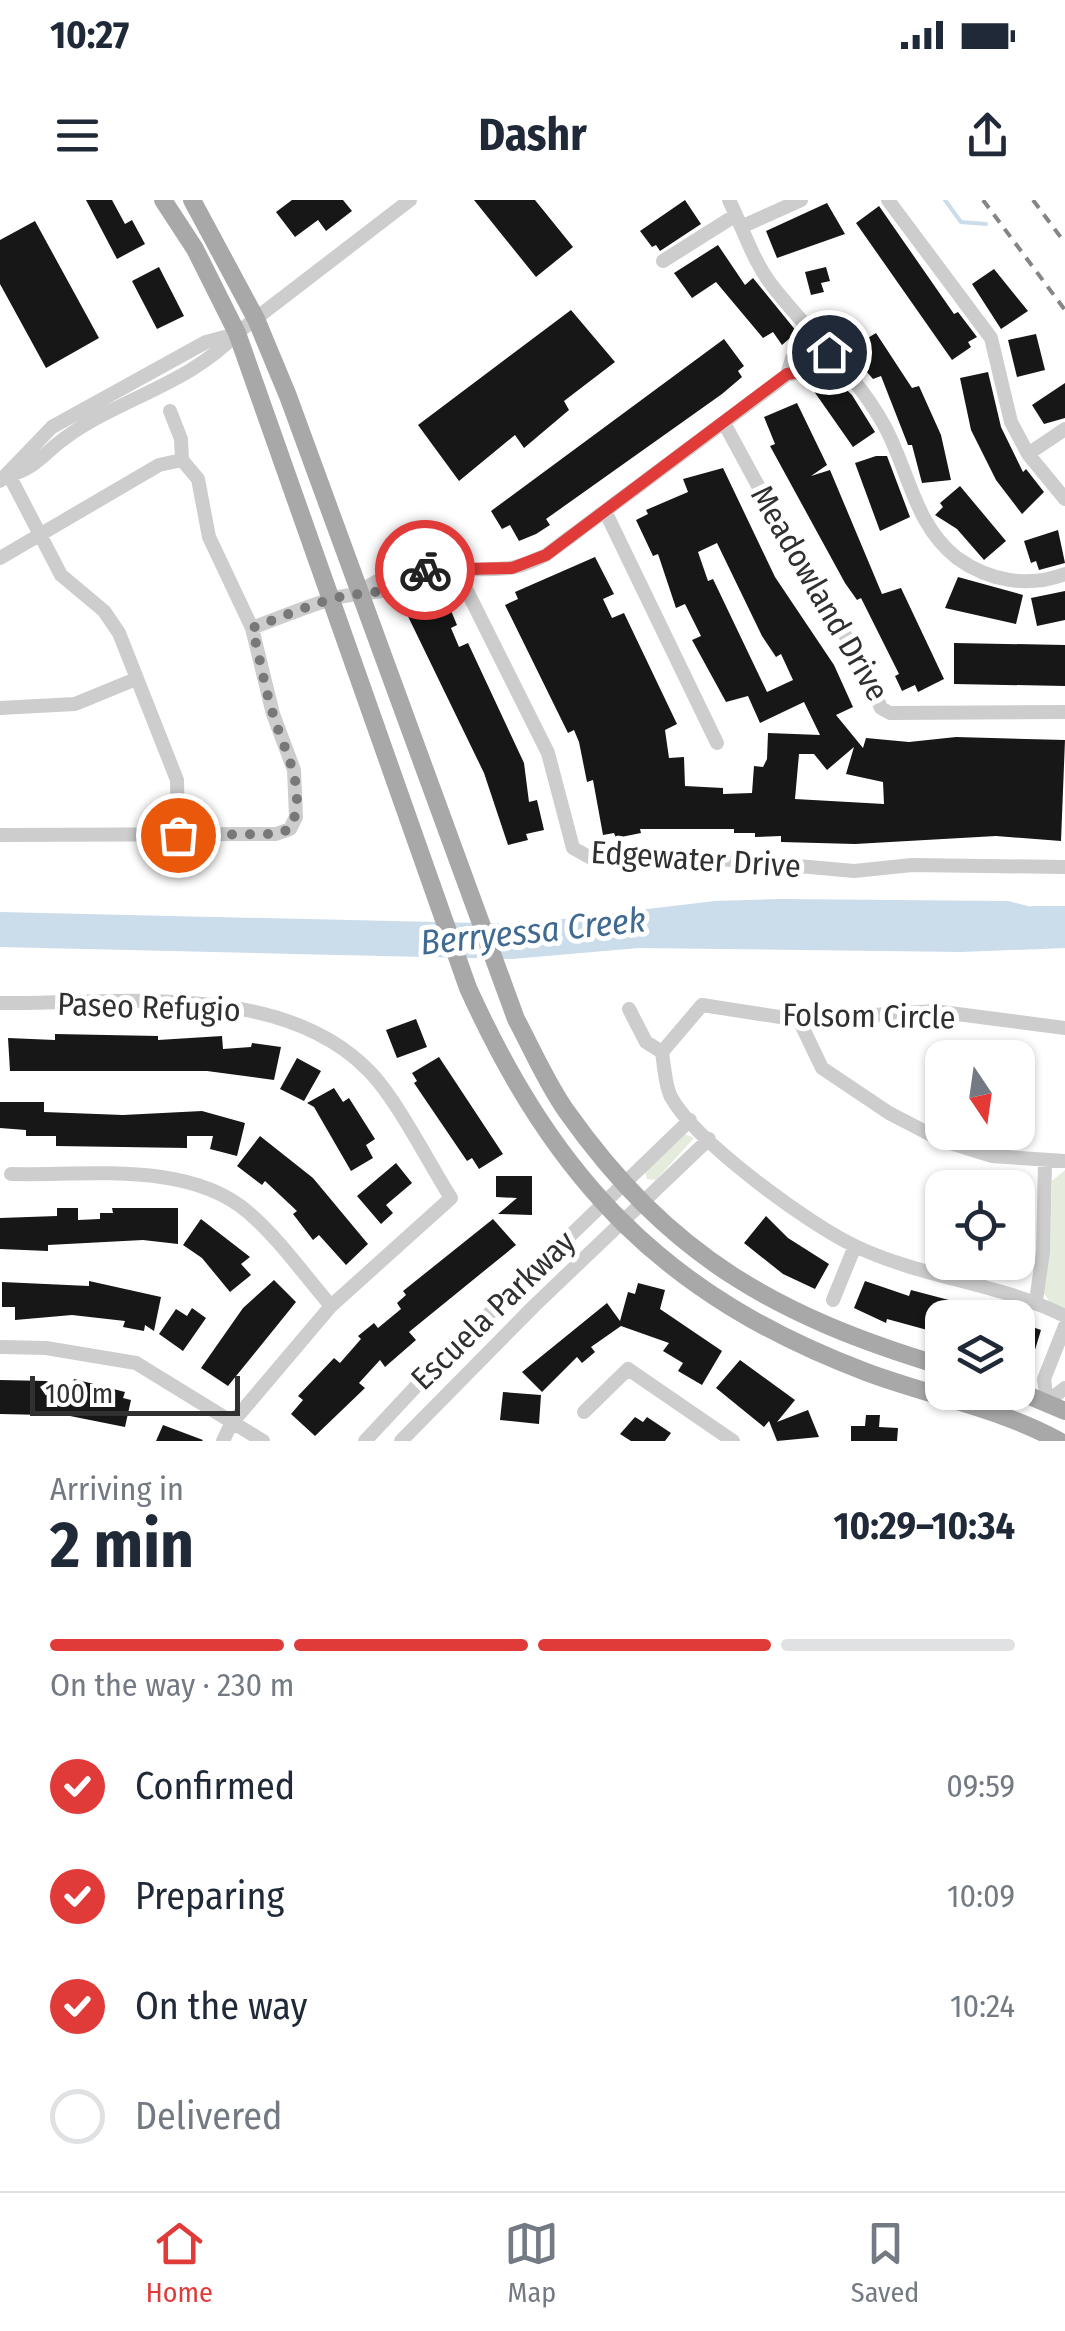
<!DOCTYPE html>
<meta charset="utf-8">
<style>
body{margin:0;font-family:"Fira Sans Condensed",sans-serif;background:#f6f6f7;color:#1f2937;height:100vh;display:flex;flex-direction:column;font-size:38px;white-space:nowrap}
*{box-sizing:border-box;margin:0}
p{font-size:32px;color:#747a83}
.icon{flex:none;width:55px;height:55px;fill:none;stroke:currentColor;stroke-width:2;stroke-linecap:round;stroke-linejoin:round}
.map{position:relative;height:1241px;overflow:hidden}
.panel{display:flex;flex-direction:column;background:#fff;flex:1}
.panel>*{flex:none}
.needle{width:65px;rotate:167deg}
.tools{position:absolute;left:925px;top:840px;display:grid;gap:20px}
.tools a{display:grid;place-items:center;width:110px;height:110px;border-radius:20px;background:#fff;box-shadow:0 2px 8px #0004;font-size:50px}
.scale{position:absolute;left:30px;bottom:25px;width:210px;box-sizing:border-box;padding-left:10px;border:5px solid #303030;border-top:0;font-size:28px;line-height:35px;white-space:nowrap;color:#303030;-webkit-text-stroke:8px #fff;paint-order:stroke}
.pin{position:absolute;display:grid;place-items:center;width:85px;height:85px;color:#fff;margin:-42px;border:5px solid #fff;border-radius:50%;box-shadow:0 2px 10px #0007}
.courier{position:absolute;display:grid;place-items:center;width:100px;height:100px;margin:-50px;border:8px solid #e03b39;border-radius:50%;background:#fff;color:#222;box-shadow:0 2px 12px #0007}
.head em{font-style:normal;font-weight:700}
.head div{display:flex;flex-direction:column-reverse}
.head{display:flex;align-items:center;justify-content:space-between;height:170px;padding:0 50px}
h1{font-size:65px;font-weight:700;line-height:75px}
.bar{display:grid;grid-template-columns:repeat(4,1fr);gap:15px 10px;align-content:center;height:120px;padding:0 50px}
.bar i{height:12px;border-radius:8px;background:#e0e1e3}
.bar .selected{background:#e03b39}
.bar p{grid-column:span 4}
ol{padding:0 50px;list-style:none}
li{display:flex;align-items:center;gap:30px;height:110px}
li p{margin-inline-start:auto}
li .icon{padding:10px;border-radius:50%;background:#e03b39;color:#fff;stroke-width:4}
li:last-child{color:#747a83}
li i{width:55px;height:55px;border:5px solid #e0e1e3;border-radius:50%}
.status{display:flex;justify-content:space-between;align-items:center;height:70px;padding:0 50px;background:#fff;direction:ltr}
.status svg{height:28px;fill:currentColor}
header{display:flex;justify-content:space-between;align-items:center;height:130px;padding:0 50px;background:#fff;font-size:45px;font-weight:700}
.dock{display:flex;justify-content:space-around;align-items:center;height:140px;border-top:2px solid #e0e1e3;background:#fff;font-size:28px;color:#747a83}
.dock a{display:grid;justify-items:center;gap:5px}
.dock .selected{color:#e03b39}
.map>svg:first-child{display:block}
</style>
<div class="status"><b>10:27</b><svg viewBox="0 0 49 12"><path d="M0 12V9h3v3zM5 12V6h3v6zM10 12V3h3v9zM15 12V0h3v12zM26 1h20v11H26zM47 4h2v5h-2z"/></svg></div>
<header><svg class="icon" aria-label="menu" viewBox="0 0 24 24"><path d="M4 6h16M4 12h16M4 18h16"/></svg>Dashr<svg class="icon" aria-label="share" viewBox="0 0 24 24"><path d="M12 15V3M7 8l5-5 5 5M5 13v7h14v-7"/></svg></header>
<div class="map">
<svg width="1065" height="1241" viewBox="0 0 1065 1241">
<rect width="100%" height="100%" fill="#fff"/>
<path fill="#e5ecde" d="M685 934 694 938 656 980 647 979 645 972Z
M1065 970V1109L1050 1103 1044 1093 1050 1050 1052 981Z"/>
<path fill="#cbdceb" d="M780 699 1008 701 1040 709 1065 708V748L961 752 639 748 512 759 0 747V712L520 724 715 701Z"/>
<g fill="none" stroke-linecap="round" stroke-linejoin="round">
<path stroke="#cbdceb" stroke-width="4" d="M945 0 961 22 986 24
M1032 708H1065"/>
</g>
<path fill="#171717" fill-rule="evenodd" d="M86 0H112L125 24 132 20 145 44 117 59Z
M292 0H343L352 11 326 31 318 20 295 37 276 12Z
M474 0H535L573 47 536 77Z
M685 0 701 24 660 51 656 45 652 47 640 31Z
M827 3 845 34 777 58 766 31Z
M879 6 954 114 958 112 977 137 968 142 971 147 952 160 856 23Z
M35 21 99 138 46 168 0 84V40Z
M718 45 745 85 753 78 797 132 782 145 773 132 763 138 716 82 692 98 674 73Z
M159 67 184 116 157 129 132 81Z
M826 67 830 81 821 83 824 92 811 95 805 72Z
M994 69 1028 111 1001 129 972 84Z
M571 110 615 162 564 201 569 210 524 248 515 235 459 281 418 225Z
M876 133 912 188 919 186 941 235 951 280 922 283 912 245H908L881 176 873 179 852 155 861 149 858 144Z
M1036 134 1045 170 1017 177 1008 140Z
M724 139 744 166 738 171 742 177 722 194 546 319 550 325 536 334 519 341 510 325 502 329 491 311Z
M988 172 1001 227 1023 272 1026 269 1044 292 1022 314 996 280 971 230 960 178Z
M830 174 852 195 875 232 853 247 811 187Z
M1065 183V218L1044 224 1032 205Z
M797 203 827 265 811 276 830 270 882 394 901 388 944 479 918 492 915 485 902 491 895 476 899 474 861 398 857 400 845 383 770 246 775 244 764 217Z
M876 256H887L910 317 880 331 855 263Z
M723 268 775 377 834 465 853 507 836 515 863 548 866 538 909 542 956 537 1065 540 1061 641 996 636 855 644 781 642V636L755 637V633H734V629H640L641 633 616 638 614 633 603 635 593 580 587 582 579 542 574 530 568 533 505 405 518 399 515 392 595 357 614 394 603 399 612 418 624 413 677 524 665 530 669 558 684 557 685 586 723 588V594L752 593 754 566 763 567 767 559 768 533 820 535 804 502 760 523 748 496 726 502 692 440 701 436 685 404 676 408 658 354 653 356 636 320 648 314 646 310 688 292 683 279ZM717 343 762 436 776 457 781 454 793 480 767 492 713 379 708 381 698 352ZM854 547 846 574 883 582 884 604 795 599 799 554H814L827 570Z
M960 286 1006 341 984 360 957 329 935 315 943 307 940 303Z
M1058 330 1065 363 1039 370 1036 361 1031 363 1024 341Z
M958 377 1023 395 1016 424 945 408Z
M434 390 437 397 444 394 457 425 451 428 459 447 468 443 524 563 529 602 537 600 544 630 526 634 528 640 508 645 484 573 402 404Z
M1065 391V420L1037 426 1031 398Z
M954 443 1065 445V486L954 484Z
M416 819 427 847 397 858 386 830Z
M55 834 158 836V840L222 836 223 849 251 847 252 843 281 847 274 880 207 871H10L8 838 55 840Z
M439 857 503 954 479 969 472 958 467 961 414 883 417 881 412 873Z
M297 858 321 871 304 901 280 889Z
M334 888 343 902 349 898 375 939 366 945 373 958 351 971 314 907 307 903Z
M0 902H44V912L123 915 202 911 245 923 237 956 210 949 213 936H187V948L56 946V936H26V930L0 928Z
M260 936 313 978 368 1044 346 1065 319 1035 313 1040 293 1014 297 1011 265 981 262 985 237 966Z
M396 963 412 983 386 1005 393 1013 381 1024 357 996Z
M496 976H532V1015L498 1014 517 998 496 997Z
M57 1008H78V1020L100 1019V1013H113L112 1008H178V1044L143 1040 48 1045V1051L0 1049V1018L57 1016Z
M766 1016 788 1038 829 1064 815 1089 783 1074 744 1043Z
M201 1019 250 1057 241 1064 251 1075 230 1092 202 1058 183 1045Z
M493 1019 516 1045 409 1132 416 1140 385 1167 380 1160 359 1183 365 1188 315 1236 291 1214 303 1200 298 1196 334 1158 340 1163 361 1139 358 1136 374 1123 378 1128 401 1109 397 1103 406 1095 403 1091Z
M274 1080 296 1102 228 1186 201 1168 243 1108Z
M89 1081 161 1097 154 1131 145 1125 144 1131 123 1127 125 1121 72 1115 15 1120V1107H2V1082L89 1086Z
M865 1081 909 1096 911 1090 964 1104 994 1118H942V1134L887 1119 886 1123 854 1108Z
M638 1083 665 1090 660 1109 722 1151 702 1185 678 1171 683 1163 663 1151 669 1143 621 1126 591 1147 595 1152 582 1163 577 1157 542 1192 522 1172 607 1103 620 1121 628 1092 635 1094Z
M192 1108 206 1118 183 1151 159 1134 176 1109 187 1116Z
M1018 1122 1041 1130 1031 1163 1018 1158Z
M740 1160 795 1200 777 1222 808 1210 819 1237 777 1241 769 1221 764 1227 716 1188Z
M74 1179 125 1192 123 1198 131 1200 125 1227 45 1211V1215L0 1214V1180L46 1181 71 1190Z
M503 1192 541 1195 539 1224 500 1220Z
M866 1215H880L879 1227 898 1228 897 1241H851V1226H865Z
M635 1217 643 1222 647 1217 671 1233 665 1241H631L620 1234Z
M163 1225 203 1240 202 1241H156Z"/>
<g fill="none" stroke-linecap="round" stroke-linejoin="round">
<path stroke="#cdcdcd" stroke-width="14" d="M729 0C744 30 753 62 774 88 810 134 856 174 884 225 909 270 914 325 957 358 989 381 1028 388 1065 374
M888 0 991 138 1011 222 1028 254 1065 299
M741 27 801 0
M663 61 736 15
M787 175 792 158 816 137
M170 211 181 239 182 260
M724 223 807 376 859 457 881 508 890 513 1065 512
M1028 254 1065 229
M9 275C35 269 44 253 65 238 120 198 190 184 237 133L410 0
M9 275 61 375 104 411 119 433 177 580 178 635
M0 281 52 227 206 142 236 134
M605 311 717 543
M0 358 159 265 182 260
M455 367 548 553 573 648 591 658 653 653 854 671 912 665 1065 667
M359 393C403 357 457 374 509 368 522 367 535 360 546 355L787 175 805 171 829 152
M252 428C279 418 307 406 335 398 368 390 399 396 425 371
M0 508 75 504 136 479
M0 635 276 634 290 629 296 617 294 570 273 514 252 428 209 337 198 279 182 260
M0 803C117 804 278 780 367 869 396 897 428 962 451 998L331 1106 231 1224 223 1241
M629 809 646 842 662 852
M799 820 822 868 889 913 941 940 992 956 1065 961
M662 852C664 865 665 885 671 897 695 941 808 1024 855 1046 922 1078 999 1083 1065 1116
M662 852 702 805 799 820 934 811 1065 828
M11 974C86 976 189 960 249 1013 280 1040 305 1076 331 1106
M833 1100 855 1046
M1036 1101 1043 1052 1045 963
M0 1147 46 1148 136 1163 263 1241
M1047 1202 1044 1179 1065 1126
M1047 1202 1065 1188
M584 1212 628 1169 733 1241
M365 1241 435 1166 690 920
M401 1241 534 1106 709 939"/>
<path stroke="#a8a8a8" stroke-width="18" d="M163 0 195 49 237 133 468 788C556 982 665 1096 866 1172 930 1196 999 1208 1059 1241
M192 0 256 119 288 196 516 819C532 849 547 884 567 912 669 1056 776 1116 942 1166
M1018 1191 1065 1211"/>
<path stroke="#858585" stroke-width="4" stroke-dasharray="10 8" stroke-linecap="butt" d="M983 0 1065 110
M1033 0 1065 43"/>
</g>
<g fill="none" stroke-linecap="round" stroke-linejoin="round">
<path stroke="#787878" stroke-width="10" stroke-dasharray="0 18" d="M178 635 276 634 290 629C309 589 284 552 273 514 264 486 260 457 252 428 279 418 307 406 335 398 369 390 398 396 425 370"/>
<path stroke="#e03b39" stroke-width="12" d="M425 370 512 368 546 355 787 174 805 171 829 152"/>
</g>
<g text-anchor="middle" stroke-width="10" stroke-linejoin="round" paint-order="stroke">
<g font-size="32" fill="#303030" stroke="#fff">
<text transform="translate(820 393) rotate(60)" y="11">Meadowland Drive</text>
<text transform="translate(696 659) rotate(4)" y="11">Edgewater Drive</text>
<text transform="translate(149 807) rotate(2)" y="11">Paseo Refugio</text>
<text transform="translate(869 816) rotate(1)" y="11">Folsom Circle</text>
<text transform="translate(493 1110) rotate(-44)" y="11">Escuela Parkway</text>
</g>
<g font-size="35" font-style="italic" fill="#406a90" stroke="#fff">
<text transform="translate(533 731) rotate(-6)" y="12">Berryessa Creek</text>
</g>
</g>
</svg>
<div class="tools">
<a><svg class="needle" viewBox="-14 -14 28 28"><path d="M0-13l5 13h-10z" fill="#e53935"/><path d="M0 13l5-13h-10z" fill="#747a83"/></svg></a>
<a><svg class="icon" aria-label="locate" viewBox="0 0 24 24"><circle cx="12" cy="12" r="6"/><path d="M12 2v4M12 18v4M2 12h4M18 12h4"/></svg></a>
<a><svg class="icon" aria-label="layers" viewBox="0 0 24 24"><path d="M12 4l9 5-9 5-9-5zM3 14l9 5 9-5"/></svg></a>
</div>
<div class="scale">100 m</div>
<div class="pin" style="left:178px;top:635px;background:#ea580c"><svg class="icon" aria-label="bag" viewBox="0 0 24 24"><path d="M5 8h14l-1 12H6zM9 8a3 3 0 0 1 6 0"/></svg></div>
<div class="pin" style="left:829px;top:152px;background:#1f2937"><svg class="icon" aria-label="home" viewBox="0 0 24 24"><path d="M3 11l9-7 9 7M6 9v11h12V9"/></svg></div>
<div class="courier" style="left:425px;top:370px"><svg class="icon" aria-label="bike" viewBox="0 0 24 24"><circle cx="6" cy="16" r="4"/><circle cx="18" cy="16" r="4"/><path d="M6 16l4-8h5l3 8M10 8l3 8H6M13 5h3"/></svg></div>
</div>
<section class="panel">
<div class="head"><div><h1>2 min</h1><p>Arriving in</p></div><em>10:29–10:34</em></div>
<div class="bar"><i class="selected"></i><i class="selected"></i><i class="selected"></i><i></i><p>On the way · 230 m</p></div>
<ol>
<li><svg class="icon" aria-label="check" viewBox="0 0 24 24"><path d="M5 12l5 5 9-10"/></svg>Confirmed<p>09:59</p></li>
<li><svg class="icon" aria-label="check" viewBox="0 0 24 24"><path d="M5 12l5 5 9-10"/></svg>Preparing<p>10:09</p></li>
<li><svg class="icon" aria-label="check" viewBox="0 0 24 24"><path d="M5 12l5 5 9-10"/></svg>On the way<p>10:24</p></li>
<li><i></i>Delivered</li>
</ol>
</section>
<nav class="dock">
<a class="selected"><svg class="icon" aria-label="home" viewBox="0 0 24 24"><path d="M3 11l9-7 9 7M6 9v11h12V9"/></svg>Home</a>
<a><svg class="icon" aria-label="map" viewBox="0 0 24 24"><path d="M3 6l6-2 6 2 6-2v14l-6 2-6-2-6 2zM9 4v14M15 6v14"/></svg>Map</a>
<a><svg class="icon" aria-label="saved" viewBox="0 0 24 24"><path d="M7 4h10v16l-5-4-5 4z"/></svg>Saved</a>
</nav>
